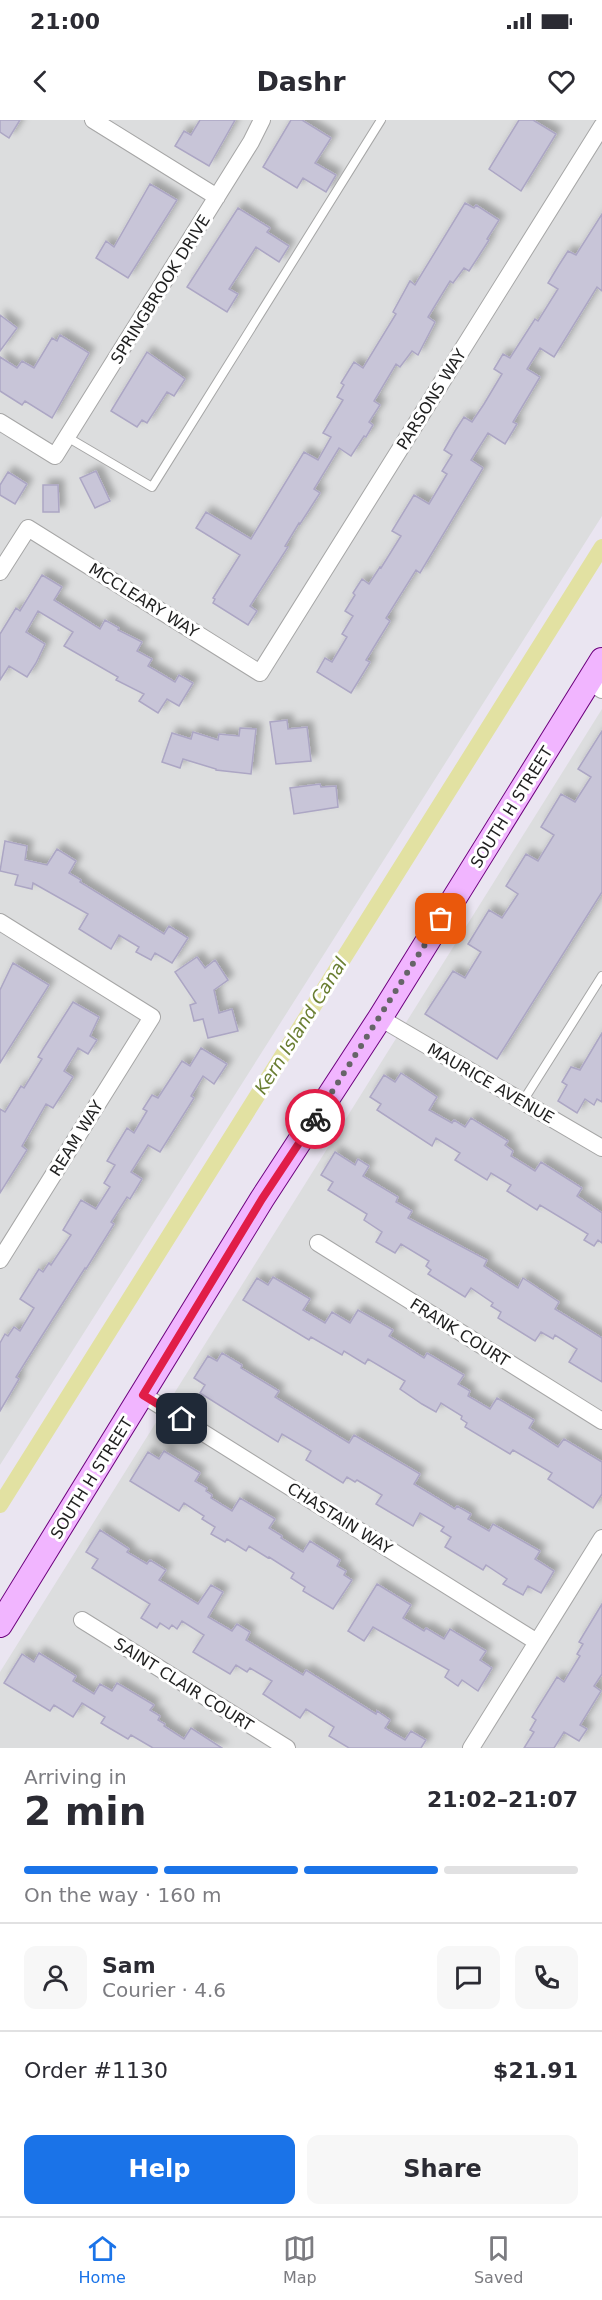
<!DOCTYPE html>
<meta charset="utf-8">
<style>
body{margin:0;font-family:"DejaVu Sans",sans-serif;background:#f7f7f7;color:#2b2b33;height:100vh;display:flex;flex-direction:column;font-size:22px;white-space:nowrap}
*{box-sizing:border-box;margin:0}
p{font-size:20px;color:#7c7c81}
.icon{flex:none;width:33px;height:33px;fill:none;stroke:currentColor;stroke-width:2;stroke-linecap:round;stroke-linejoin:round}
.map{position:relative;height:1628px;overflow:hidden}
.panel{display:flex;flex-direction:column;background:#fff;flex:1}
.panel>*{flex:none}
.pin{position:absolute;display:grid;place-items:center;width:51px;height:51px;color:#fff;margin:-26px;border-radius:12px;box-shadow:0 3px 9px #0006}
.courier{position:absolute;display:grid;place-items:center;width:60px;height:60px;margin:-30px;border:4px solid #e11d48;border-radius:50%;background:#fff;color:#222;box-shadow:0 2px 8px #0007}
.headline em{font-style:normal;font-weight:800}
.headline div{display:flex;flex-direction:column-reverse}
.headline{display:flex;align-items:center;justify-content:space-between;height:102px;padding:0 24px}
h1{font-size:39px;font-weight:800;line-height:45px}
.bar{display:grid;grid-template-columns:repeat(4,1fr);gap:9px 6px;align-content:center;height:72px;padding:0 24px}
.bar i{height:8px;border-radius:4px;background:#e1e1e2}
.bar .on{background:#1a73e8}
.bar p{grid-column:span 4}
.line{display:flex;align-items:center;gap:15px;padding:0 24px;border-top:2px solid #e1e1e2}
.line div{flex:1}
.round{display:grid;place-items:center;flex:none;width:63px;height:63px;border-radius:12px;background:#f7f7f7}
.cta{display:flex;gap:12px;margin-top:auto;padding:12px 24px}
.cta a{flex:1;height:69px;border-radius:12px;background:#1a73e8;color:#fff;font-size:24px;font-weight:800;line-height:69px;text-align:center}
.cta a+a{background:#f7f7f7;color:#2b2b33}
.status{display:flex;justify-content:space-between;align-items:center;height:42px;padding:0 30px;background:#fff;direction:ltr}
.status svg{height:16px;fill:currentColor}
header{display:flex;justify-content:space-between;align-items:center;height:78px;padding:0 24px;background:#fff;font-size:27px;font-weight:800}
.dock{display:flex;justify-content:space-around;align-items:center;height:84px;border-top:2px solid #e1e1e2;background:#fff;font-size:16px;color:#7c7c81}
.dock a{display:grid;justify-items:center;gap:3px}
.dock .on{color:#1a73e8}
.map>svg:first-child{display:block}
</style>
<div class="status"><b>21:00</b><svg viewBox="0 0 49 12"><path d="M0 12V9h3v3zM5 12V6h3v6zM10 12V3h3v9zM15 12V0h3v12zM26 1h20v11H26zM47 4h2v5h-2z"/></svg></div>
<header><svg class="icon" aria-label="back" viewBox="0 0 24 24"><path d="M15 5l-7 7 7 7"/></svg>Dashr<svg class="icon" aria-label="heart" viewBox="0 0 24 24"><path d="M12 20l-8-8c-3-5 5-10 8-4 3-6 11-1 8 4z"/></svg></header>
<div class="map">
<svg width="602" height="1628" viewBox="0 0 602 1628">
<defs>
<filter id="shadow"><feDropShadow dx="5.5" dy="-5.5" stdDeviation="3" flood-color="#0004"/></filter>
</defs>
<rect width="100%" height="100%" fill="#eae5f1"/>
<path fill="#dcddde" d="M0 0H602V396L0 1345Z
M602 589V1628H0V1552Z"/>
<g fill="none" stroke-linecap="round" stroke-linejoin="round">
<path stroke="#e2e1a2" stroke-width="16" d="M0 1385 602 427"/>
</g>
<path fill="#c8c5d8" stroke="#aca6c4" stroke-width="1.5" filter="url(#shadow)" d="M0 0H20L9 18 0 12Z
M200 0H235L209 46 175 26 184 11 191 15Z
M291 0H302L331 18 315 43 336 55 326 72 303 58 297 68 263 47Z
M519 0H533L556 14 521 71 489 49Z
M150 64 177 80 128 158 96 138 106 121 114 127Z
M465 83 474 88 476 85 499 100 487 119 489 120 469 151 464 148 453 163 450 161 428 197 435 202 418 235 412 231 400 247 396 244 374 281 380 285 369 302 373 305 366 317 364 316 351 336 339 328 314 369 320 373 300 404 299 403 285 426 288 427 250 486 257 491 248 505 213 483 215 479 213 478 240 435 196 408 206 392 251 419 304 332 318 340 331 317 323 313 343 280 337 277 344 265 341 263 354 242 363 248 396 194 393 192 410 161 415 165Z
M238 88 270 108 267 112 289 126 279 142 256 127 229 169 238 174 227 192 187 167Z
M602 94V171L597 167 554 237 540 228 527 249 540 257 513 302 517 304 505 324 488 313 471 340 483 348 420 453 416 450 386 498 390 501 366 540 370 542 351 573 317 552 325 538 332 542 347 517 342 514 353 496 345 491 355 475 353 473 362 459 369 464 380 447 381 448 401 416 392 411 414 375 429 384 447 354 442 351 452 335 444 330 455 311 464 297 472 302 484 284 502 254 494 249 503 234 510 238 535 199 538 201 558 169 548 163 559 145 568 131 576 135Z
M0 195 17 208 0 231Z
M60 215 89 233 52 298 25 281 22 285 0 271V237L17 248 22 241 34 248 52 218 57 221Z
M147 232 185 259 174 276 167 272 147 303 142 300 137 307 111 291Z
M96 351 110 381 95 388 80 358Z
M8 352 27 364 15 384 0 375V365Z
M43 365H58L59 392H43Z
M42 455 62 467 54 480 100 509 105 500 119 508 118 510 142 522 137 531 152 539 148 546 175 562 179 555 193 563 179 586 167 579 158 593 139 581 144 574 116 560 118 557 64 526 73 512 38 491 26 512 45 524 36 543 27 557 9 546 0 560V514L16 488 20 491Z
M287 600 288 609 307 607 311 641 276 644 270 602Z
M240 608 256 609 251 654 216 650V649L183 639 180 648 162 642 172 613 191 619 193 612 218 620 219 614 239 616Z
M602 611V772L497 939 425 894 453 851 465 858 481 832 468 824 489 790 502 798 518 774 506 766 526 734 538 741 554 715 541 707 561 674 575 682 591 657 578 649Z
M320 664 321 667 336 666 338 687 294 694 290 668Z
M5 721 27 726 25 740 47 745 57 729 76 741 69 753 81 760 80 762 164 814 169 806 188 818 172 843 155 833 151 840 136 832 139 827 119 815 111 829 79 809 88 794 33 763 32 769 15 765 18 755 0 751Z
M197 837 205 848 215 840 228 860 214 870 219 893 232 889 238 911 208 918 203 899 194 901 190 885 196 883 175 852Z
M13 843 49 865 0 943V870Z
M73 882 99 897 90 916 97 920 88 934 78 928 64 951 73 957 53 988 46 984 22 1026 27 1030 0 1073V989L5 992 21 966 24 968 42 939 38 937Z
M602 913V982L597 979 594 985 585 979 577 993 558 981 567 965 562 962 571 947 580 950Z
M201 928 227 944 214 964 203 956 191 976 194 978 160 1032 148 1025 131 1052 142 1059 130 1079 127 1077 111 1102 114 1104 86 1149 85 1148 38 1222 16 1257 19 1259 0 1291V1223L5 1214 8 1216 14 1207 20 1211 34 1188 20 1179 39 1149 43 1152 49 1143 51 1145 71 1115 63 1110 81 1080 96 1089 110 1067 104 1063 115 1045 107 1041 127 1008 134 1013 147 991 143 989 152 975 158 978 182 941 190 946Z
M401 953 437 977 429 990 452 1003 454 1000 465 1007 471 998 508 1021 505 1025 513 1031 511 1036 535 1051 541 1042 582 1068 577 1076 602 1093V1123L598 1120 594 1126 584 1120 588 1114 540 1085 537 1090 507 1071 511 1065 491 1053 487 1060 455 1040 460 1033 436 1018 432 1026 377 990 381 984 370 977 384 955 395 962Z
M335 1032 355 1045 358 1039 369 1046 363 1056 398 1077 396 1082 412 1091 408 1098 487 1140 484 1146 518 1168 523 1158 559 1182 555 1189 602 1218V1262L569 1242 577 1229 555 1215 553 1219 541 1212 535 1221 498 1198 501 1192 491 1186 493 1183 471 1168 465 1177 428 1154 431 1150 426 1146 429 1141 401 1124 395 1133 376 1122 382 1112 364 1100 367 1094 328 1070 333 1062 321 1055Z
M273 1157 310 1179 303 1190 325 1203 332 1192 350 1203 358 1190 393 1210 389 1216 424 1238 427 1233 464 1255 458 1264 470 1271 468 1276 490 1289 497 1278 534 1300 529 1308 558 1327 564 1319 602 1342V1374L593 1388 548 1359 552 1353 513 1330 510 1334 465 1307 467 1303 461 1299 462 1296 441 1283 436 1292 422 1284 400 1269 405 1261 368 1239 365 1244 344 1231 342 1235 311 1217 309 1220 243 1180 257 1158 268 1165Z
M222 1233 242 1245 241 1248 279 1271 275 1277 349 1323 354 1315 420 1354 414 1364 455 1389 457 1386 471 1394 468 1399 489 1411 493 1404 540 1431 535 1439 554 1451 541 1473 528 1466 523 1475 503 1464 507 1459 486 1445 483 1450 445 1427 451 1417 441 1411 444 1407 420 1393 413 1406 376 1384 382 1375 357 1360 355 1362 347 1357 343 1363 306 1340 311 1331 282 1314 278 1322 200 1273 205 1265 194 1258 208 1236 217 1241Z
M164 1331 200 1353 195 1361 207 1368 206 1371 212 1375 211 1378 232 1391 240 1378 275 1399 269 1408 282 1416 281 1418 303 1432 310 1421 340 1440 337 1446 346 1451 344 1455 352 1460 333 1489 303 1471 305 1467 291 1458 294 1453 269 1437 268 1438 249 1426 246 1431 227 1419 225 1422 211 1414 215 1407 202 1399 204 1396 184 1383 179 1391 130 1361 148 1332 159 1339Z
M100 1410 129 1429 127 1432 147 1444 150 1440 166 1450 159 1460 198 1484 211 1465 223 1472 208 1497 232 1511 237 1504 250 1512 246 1520 303 1555 306 1550 376 1594 377 1591 390 1600 385 1608 405 1620 411 1611 426 1620 421 1628H349L329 1616 334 1607 306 1589 300 1598 263 1574 272 1561 250 1548 247 1552 236 1545 230 1554 193 1532 204 1515 182 1501 177 1509 172 1505 169 1509 160 1503 157 1508 141 1498 150 1484 92 1448 98 1439 86 1432Z
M377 1464 411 1485 403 1498 424 1511 426 1508 444 1519 450 1509 486 1531 480 1540 492 1548 478 1571 462 1560 458 1566 445 1557 449 1550 373 1507 364 1521 348 1511Z
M602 1484V1554L594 1566 601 1571 580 1605 587 1609 579 1621 564 1612 554 1628H524L534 1612 530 1610 536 1600 532 1597 557 1557 564 1562 580 1536 577 1534 583 1524 579 1522Z
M39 1533 76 1556 73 1561 94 1574 100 1564 112 1571 117 1563 154 1585 150 1590 160 1596 158 1600 165 1604 164 1606 184 1619 191 1608 222 1628H153L131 1615 128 1619 111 1609 101 1603 105 1597 82 1583 73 1597 54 1585 50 1591 4 1563 22 1534 34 1542Z"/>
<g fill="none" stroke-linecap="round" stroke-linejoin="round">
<g stroke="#a6a6a6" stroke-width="10">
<path id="lane" d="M67 317 152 367 381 0
M523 981 602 856"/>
</g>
<g stroke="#a6a6a6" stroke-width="18">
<path id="street" d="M93 0 217 77
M0 302 55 336 251 22 262 0
M0 452 28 408 260 553 602 6
M589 562 602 570
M0 802 152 897 0 1140
M380 898 602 1028
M318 1123 602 1301
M143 1275 537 1522
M82 1500 287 1628
M471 1628 602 1418"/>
</g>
<g stroke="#6c007d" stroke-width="26">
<path id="secondary" d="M0 1505 262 1079 380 898 602 540"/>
</g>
<use href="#lane" stroke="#fff" stroke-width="8"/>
<use href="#street" stroke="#fff" stroke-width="16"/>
<use href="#secondary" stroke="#f1b5ff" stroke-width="24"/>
</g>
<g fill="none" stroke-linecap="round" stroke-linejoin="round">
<path stroke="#666468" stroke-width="6" stroke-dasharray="0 10.8" d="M315 999 441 799"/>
<path stroke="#e11d48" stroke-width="8" d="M182 1299 143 1275 262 1079 315 999"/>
</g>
<g text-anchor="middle" stroke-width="6" stroke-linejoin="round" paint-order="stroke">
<g font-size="16" fill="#1f1f1f" stroke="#fff">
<text transform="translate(160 169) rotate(-58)" y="6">SPRINGBROOK DRIVE</text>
<text transform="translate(431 279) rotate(-58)" y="6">PARSONS WAY</text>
<text transform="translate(144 480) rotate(32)" y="6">MCCLEARY WAY</text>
<text transform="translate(511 687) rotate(-58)" y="6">SOUTH H STREET</text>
<text transform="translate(491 963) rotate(30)" y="6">MAURICE AVENUE</text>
<text transform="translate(76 1018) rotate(-58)" y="6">REAM WAY</text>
<text transform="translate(460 1212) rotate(32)" y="6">FRANK COURT</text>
<text transform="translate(91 1358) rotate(-58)" y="6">SOUTH H STREET</text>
<text transform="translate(340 1398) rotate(32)" y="6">CHASTAIN WAY</text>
<text transform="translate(184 1564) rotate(32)" y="6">SAINT CLAIR COURT</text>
</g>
<g font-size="18" font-style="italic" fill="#6a7e32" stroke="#fff">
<text transform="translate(301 906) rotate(-58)" y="6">Kern Island Canal</text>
</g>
</g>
</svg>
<div class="pin" style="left:441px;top:799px;background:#ea580c"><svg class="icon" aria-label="bag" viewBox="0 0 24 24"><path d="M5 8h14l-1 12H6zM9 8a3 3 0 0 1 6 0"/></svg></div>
<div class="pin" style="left:182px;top:1299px;background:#1f2937"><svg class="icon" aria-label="home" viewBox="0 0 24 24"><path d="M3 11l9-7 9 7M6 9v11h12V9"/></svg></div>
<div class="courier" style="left:315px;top:999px"><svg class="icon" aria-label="bike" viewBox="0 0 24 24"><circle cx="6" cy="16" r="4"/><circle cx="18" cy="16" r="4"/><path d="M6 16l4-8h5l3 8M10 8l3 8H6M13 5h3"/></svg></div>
</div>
<section class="panel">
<div class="headline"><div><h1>2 min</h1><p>Arriving in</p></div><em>21:02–21:07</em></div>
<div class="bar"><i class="on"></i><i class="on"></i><i class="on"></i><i></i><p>On the way · 160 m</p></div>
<div class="line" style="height:108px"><a class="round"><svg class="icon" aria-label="person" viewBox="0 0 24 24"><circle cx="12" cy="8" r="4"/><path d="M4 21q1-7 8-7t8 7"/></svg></a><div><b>Sam</b><p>Courier · 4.6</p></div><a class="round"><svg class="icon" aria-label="chat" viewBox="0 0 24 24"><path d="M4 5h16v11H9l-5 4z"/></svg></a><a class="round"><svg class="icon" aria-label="phone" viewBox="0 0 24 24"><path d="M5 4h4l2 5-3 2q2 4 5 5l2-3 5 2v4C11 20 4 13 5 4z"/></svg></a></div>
<div class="line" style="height:78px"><div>Order #1130</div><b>$21.91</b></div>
<div class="cta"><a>Help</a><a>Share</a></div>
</section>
<nav class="dock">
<a class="on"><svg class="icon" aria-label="home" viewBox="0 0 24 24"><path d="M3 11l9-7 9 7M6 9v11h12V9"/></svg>Home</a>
<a><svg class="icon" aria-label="map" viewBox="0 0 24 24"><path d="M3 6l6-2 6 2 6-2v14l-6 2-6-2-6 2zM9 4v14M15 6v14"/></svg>Map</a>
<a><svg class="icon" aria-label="saved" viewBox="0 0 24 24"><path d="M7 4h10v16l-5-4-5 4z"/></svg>Saved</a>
</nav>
